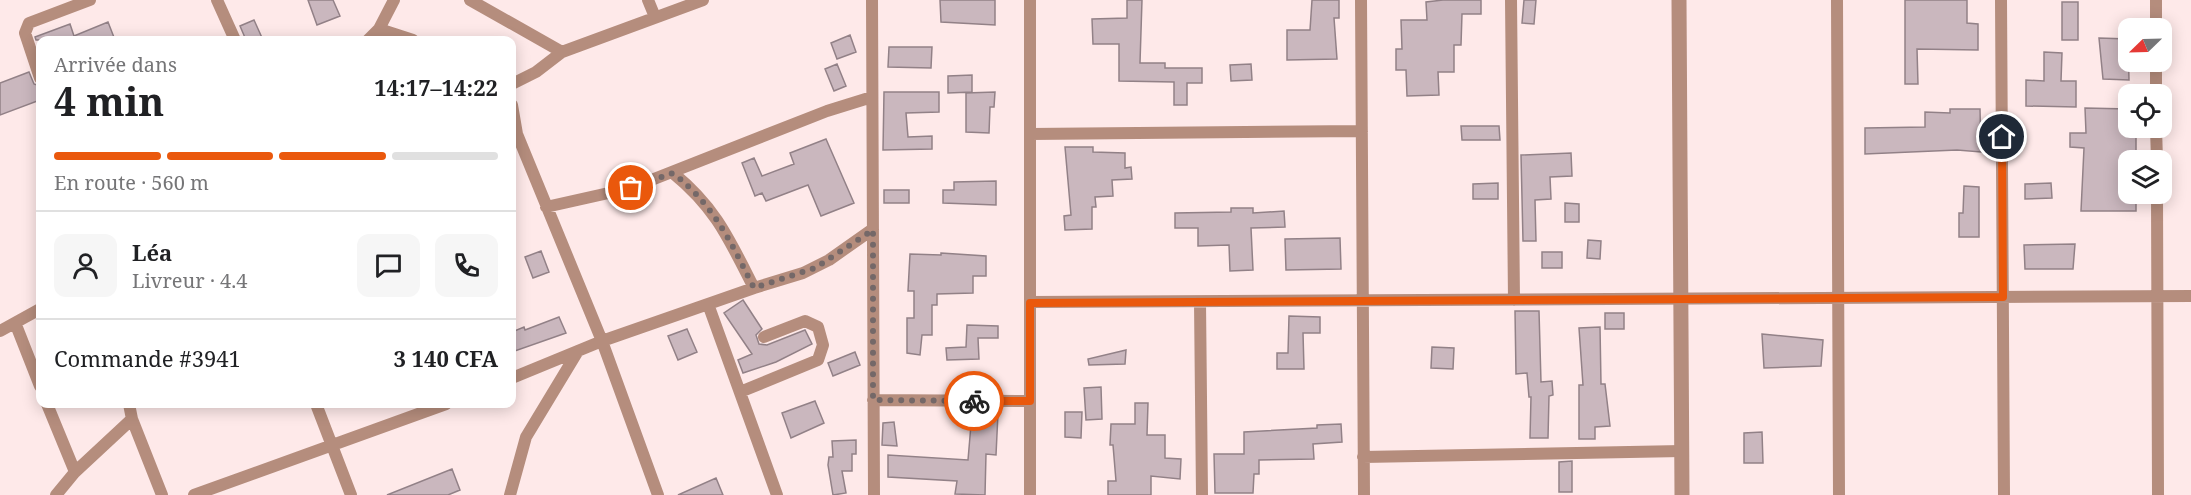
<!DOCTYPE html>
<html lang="fr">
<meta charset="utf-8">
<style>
body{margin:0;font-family:"Noto Serif",serif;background:#f6f6f6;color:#202124;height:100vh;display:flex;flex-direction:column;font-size:22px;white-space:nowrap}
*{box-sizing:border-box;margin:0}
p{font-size:20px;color:#757577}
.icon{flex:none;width:33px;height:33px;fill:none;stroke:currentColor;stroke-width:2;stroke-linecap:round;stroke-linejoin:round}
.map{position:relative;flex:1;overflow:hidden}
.drawer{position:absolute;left:36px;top:36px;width:480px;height:372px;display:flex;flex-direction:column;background:#fff;border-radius:12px;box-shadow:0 3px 15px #0003}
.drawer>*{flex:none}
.needle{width:39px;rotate:247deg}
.controls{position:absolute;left:2118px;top:18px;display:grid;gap:12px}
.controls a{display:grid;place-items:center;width:54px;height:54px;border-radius:12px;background:#fff;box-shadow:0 3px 15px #0003;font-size:30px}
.pin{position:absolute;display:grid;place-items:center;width:51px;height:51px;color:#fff;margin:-26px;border:3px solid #fff;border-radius:50%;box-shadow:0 2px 6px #0007}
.courier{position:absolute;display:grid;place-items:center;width:60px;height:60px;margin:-30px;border:4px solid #ea580c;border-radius:50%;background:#fff;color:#222;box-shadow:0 2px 8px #0007}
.head em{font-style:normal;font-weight:700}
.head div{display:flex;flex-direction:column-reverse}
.head{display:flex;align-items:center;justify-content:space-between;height:102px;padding:0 18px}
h1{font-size:39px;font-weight:700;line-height:45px}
.bar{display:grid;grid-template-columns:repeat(4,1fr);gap:9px 6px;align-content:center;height:72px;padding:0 18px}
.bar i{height:8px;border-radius:4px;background:#e0e0e0}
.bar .current{background:#ea580c}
.bar p{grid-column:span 4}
.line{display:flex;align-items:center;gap:15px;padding:0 18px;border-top:2px solid #e0e0e0}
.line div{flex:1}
.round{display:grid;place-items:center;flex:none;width:63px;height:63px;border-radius:12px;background:#f6f6f6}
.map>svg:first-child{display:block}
</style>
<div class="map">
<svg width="2191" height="495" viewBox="0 0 2191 495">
<rect width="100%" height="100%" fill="#fee9e9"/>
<path fill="#cab7be" stroke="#928187" stroke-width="1.5" d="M308 0H333L340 16 317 25Z
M940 0H995V25L941 22Z
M1127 0H1142L1140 63H1165V68H1202V83H1187V105H1174V82L1119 81V44H1093L1092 19 1127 18Z
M1312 0H1339V18H1334L1337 59 1287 60V30H1310Z
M1443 0H1481V14H1462L1461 45H1454V72H1438L1439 95 1407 96 1406 70H1396V49H1402L1401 20H1427L1426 2Z
M1524 0H1536L1534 24 1522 23Z
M1905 0H1967V23L1978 24V50L1917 49 1918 84H1905Z
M2062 2H2078V40H2062Z
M254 20 263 40H246L240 26Z
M108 22 115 40H36L35 37 70 24 74 36Z
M850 35 856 52 837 59 831 43Z
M2099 38 2128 39 2129 80 2103 79Z
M889 47H932L931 68 888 67Z
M2044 52 2062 53 2061 81H2076V107L2026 106V80L2044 81Z
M837 64 846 86 834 91 825 69Z
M1251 64 1252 80 1231 81 1230 65Z
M29 72 34 84 40 86V100L0 115V83Z
M972 75V92L948 93V76Z
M884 92H939V112L906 113 908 137 932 136V149L883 150Z
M995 92 994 107H990L989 133 966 132V93Z
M2085 108 2128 109V137H2136V151H2129L2128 194H2136V211H2081L2084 148 2070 147V133H2086Z
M1950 109H1980L1981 152 1957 150 1865 154V128L1925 127V112L1950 113Z
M1461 126H1499L1500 140H1462Z
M826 139 854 203 821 216 808 185 766 201 762 193 755 196 742 163 754 158 762 176 794 164 790 153Z
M1065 147H1093V152L1125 153V168L1131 167 1132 179 1112 180 1113 196 1095 197 1096 207H1092V229L1065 230 1064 216 1071 215Z
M1571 153 1572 176 1550 177 1551 199 1535 200 1536 241H1523L1521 155Z
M996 181V205L943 203V190H954V182Z
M1498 183V199H1473V184Z
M2051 183 2052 198 2025 199V184Z
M1964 186 1979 187V237H1959V213H1963Z
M884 190H909V203H884Z
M1565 203 1579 204V222H1565Z
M1231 208H1253V213L1284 211 1285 227 1251 228 1253 270 1230 271 1229 245 1198 246V228H1175V213L1231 212Z
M1340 238 1341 269 1286 270 1285 239Z
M1588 240 1601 241 1600 259 1587 258Z
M2075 244 2073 269H2025L2024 245Z
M541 251 549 272 533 278 525 257Z
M1542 252H1562V268H1542Z
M941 253 986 256V276H973V293L937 294V305H932V335H922L920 355 907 353V318H914V291H908L910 254 941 255Z
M743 300 762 329 756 335 759 344 767 345 805 330 812 344 776 362 743 373 738 360 752 354 724 313Z
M1515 311H1539L1541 382 1552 381 1553 395 1549 396 1548 438H1530L1531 397H1529L1527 373 1516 374Z
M1605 313H1624V329H1605Z
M1289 316 1320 317V333H1303L1304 369H1277V353H1288Z
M559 317 566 333 512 352V332L524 327 525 330Z
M967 325 998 326V338H978L979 359 947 360 946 348 966 347Z
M1600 327 1601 384H1605L1610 426 1595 427V439H1579V385H1583L1579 328Z
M687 329 697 352 678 360 668 336Z
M1762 334 1823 340 1821 366 1764 368Z
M1432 347 1454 348 1453 369 1431 368Z
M1126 350 1125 364 1089 365 1088 359Z
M855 352 860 365 833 376 828 363Z
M1101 387 1102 419 1086 420 1084 388Z
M815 401 824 423 791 438 782 413Z
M1135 403H1148L1147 435H1165V458L1181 459 1180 479 1151 476V495H1108V481H1116L1113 445H1110L1111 424H1135Z
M1065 412H1082L1081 438 1065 437Z
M972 413H998L996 455 986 454 985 495 955 494 957 481 888 477V455L968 460Z
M894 422 897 446 882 445 883 423Z
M1341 424 1342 442 1313 444 1314 459 1259 460V474H1254L1253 493H1215L1214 454H1244V432L1317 428V425Z
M1762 432 1763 463H1744V433Z
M856 440V454H852V471H842L846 493 833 495 828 465 829 457H833L832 441Z
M1572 461V492H1559V462Z
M452 469 460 490 448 495H387Z
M716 478 723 495H678Z"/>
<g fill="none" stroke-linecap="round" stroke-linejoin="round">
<path stroke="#b58d7d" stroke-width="12" d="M217 0 235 40
M470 0 562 52
M648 0 655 17
M872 0 874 495
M1030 0V495
M1361 0 1364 495
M1511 0 1514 300
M1837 0 1839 495
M2001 0 2004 495
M2156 0V28
M379 29 413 40
M368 40 379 29 394 0
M2156 62V94
M40 78 25 33 29 23 90 0
M512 84 536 72 562 52 703 0
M512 105 517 134 602 341 658 495
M2156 128 2157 160
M1030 134 1362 131
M673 173C716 208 729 239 754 288
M2157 194 2158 495
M546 207 631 188 827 111 872 97
M1030 302 2191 296
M1200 302 1202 495
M708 304 777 495
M16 325 40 386
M0 331 40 309
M512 378 602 341 754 288 803 273 829 260 873 229
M740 392 818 360 823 345 818 327 805 321 764 337
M873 400 1030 401
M47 404 75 472
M129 404 132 419 162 495
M316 404 351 495
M1363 457 1682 451
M56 495 75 472 132 419
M194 495 446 404
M510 495 526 437 578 351"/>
<path stroke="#b58d7d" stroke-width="15" d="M1679 0 1682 495"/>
</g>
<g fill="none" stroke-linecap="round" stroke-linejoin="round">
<path stroke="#746868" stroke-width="6" stroke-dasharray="0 10.8" d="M631 188 673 173C716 208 729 239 754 288L815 268 873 230V400L974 401"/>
<path stroke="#ea580c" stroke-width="8" d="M974 401H1030V303L2003 297 2002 137"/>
</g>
</svg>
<div class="controls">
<a><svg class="needle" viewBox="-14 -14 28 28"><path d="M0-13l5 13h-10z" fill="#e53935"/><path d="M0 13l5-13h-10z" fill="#757577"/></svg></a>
<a><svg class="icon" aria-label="locate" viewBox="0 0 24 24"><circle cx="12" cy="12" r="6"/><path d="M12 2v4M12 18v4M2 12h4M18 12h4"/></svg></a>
<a><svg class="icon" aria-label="layers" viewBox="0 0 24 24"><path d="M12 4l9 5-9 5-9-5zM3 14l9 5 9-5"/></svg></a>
</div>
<div class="pin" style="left:631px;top:188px;background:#ea580c"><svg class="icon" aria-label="bag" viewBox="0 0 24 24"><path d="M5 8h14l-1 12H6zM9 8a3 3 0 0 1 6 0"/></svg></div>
<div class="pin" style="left:2002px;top:137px;background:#1f2937"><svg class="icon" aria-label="home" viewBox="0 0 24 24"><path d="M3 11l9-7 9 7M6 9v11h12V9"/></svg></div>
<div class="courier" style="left:974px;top:401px"><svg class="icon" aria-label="bike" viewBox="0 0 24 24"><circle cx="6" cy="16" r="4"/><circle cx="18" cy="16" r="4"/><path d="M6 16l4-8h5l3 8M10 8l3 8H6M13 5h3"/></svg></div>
<section class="drawer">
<div class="head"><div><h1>4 min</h1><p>Arrivée dans</p></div><em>14:17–14:22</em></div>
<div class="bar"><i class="current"></i><i class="current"></i><i class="current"></i><i></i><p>En route · 560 m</p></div>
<div class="line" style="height:108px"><a class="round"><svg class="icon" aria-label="person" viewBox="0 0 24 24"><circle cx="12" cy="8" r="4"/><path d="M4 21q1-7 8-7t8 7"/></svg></a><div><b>Léa</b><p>Livreur · 4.4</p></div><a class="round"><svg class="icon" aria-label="chat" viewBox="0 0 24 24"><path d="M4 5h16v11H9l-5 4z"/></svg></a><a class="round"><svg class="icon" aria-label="phone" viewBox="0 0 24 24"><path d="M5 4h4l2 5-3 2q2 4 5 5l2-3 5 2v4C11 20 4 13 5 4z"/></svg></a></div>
<div class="line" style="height:78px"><div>Commande #3941</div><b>3 140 CFA</b></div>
</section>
</div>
